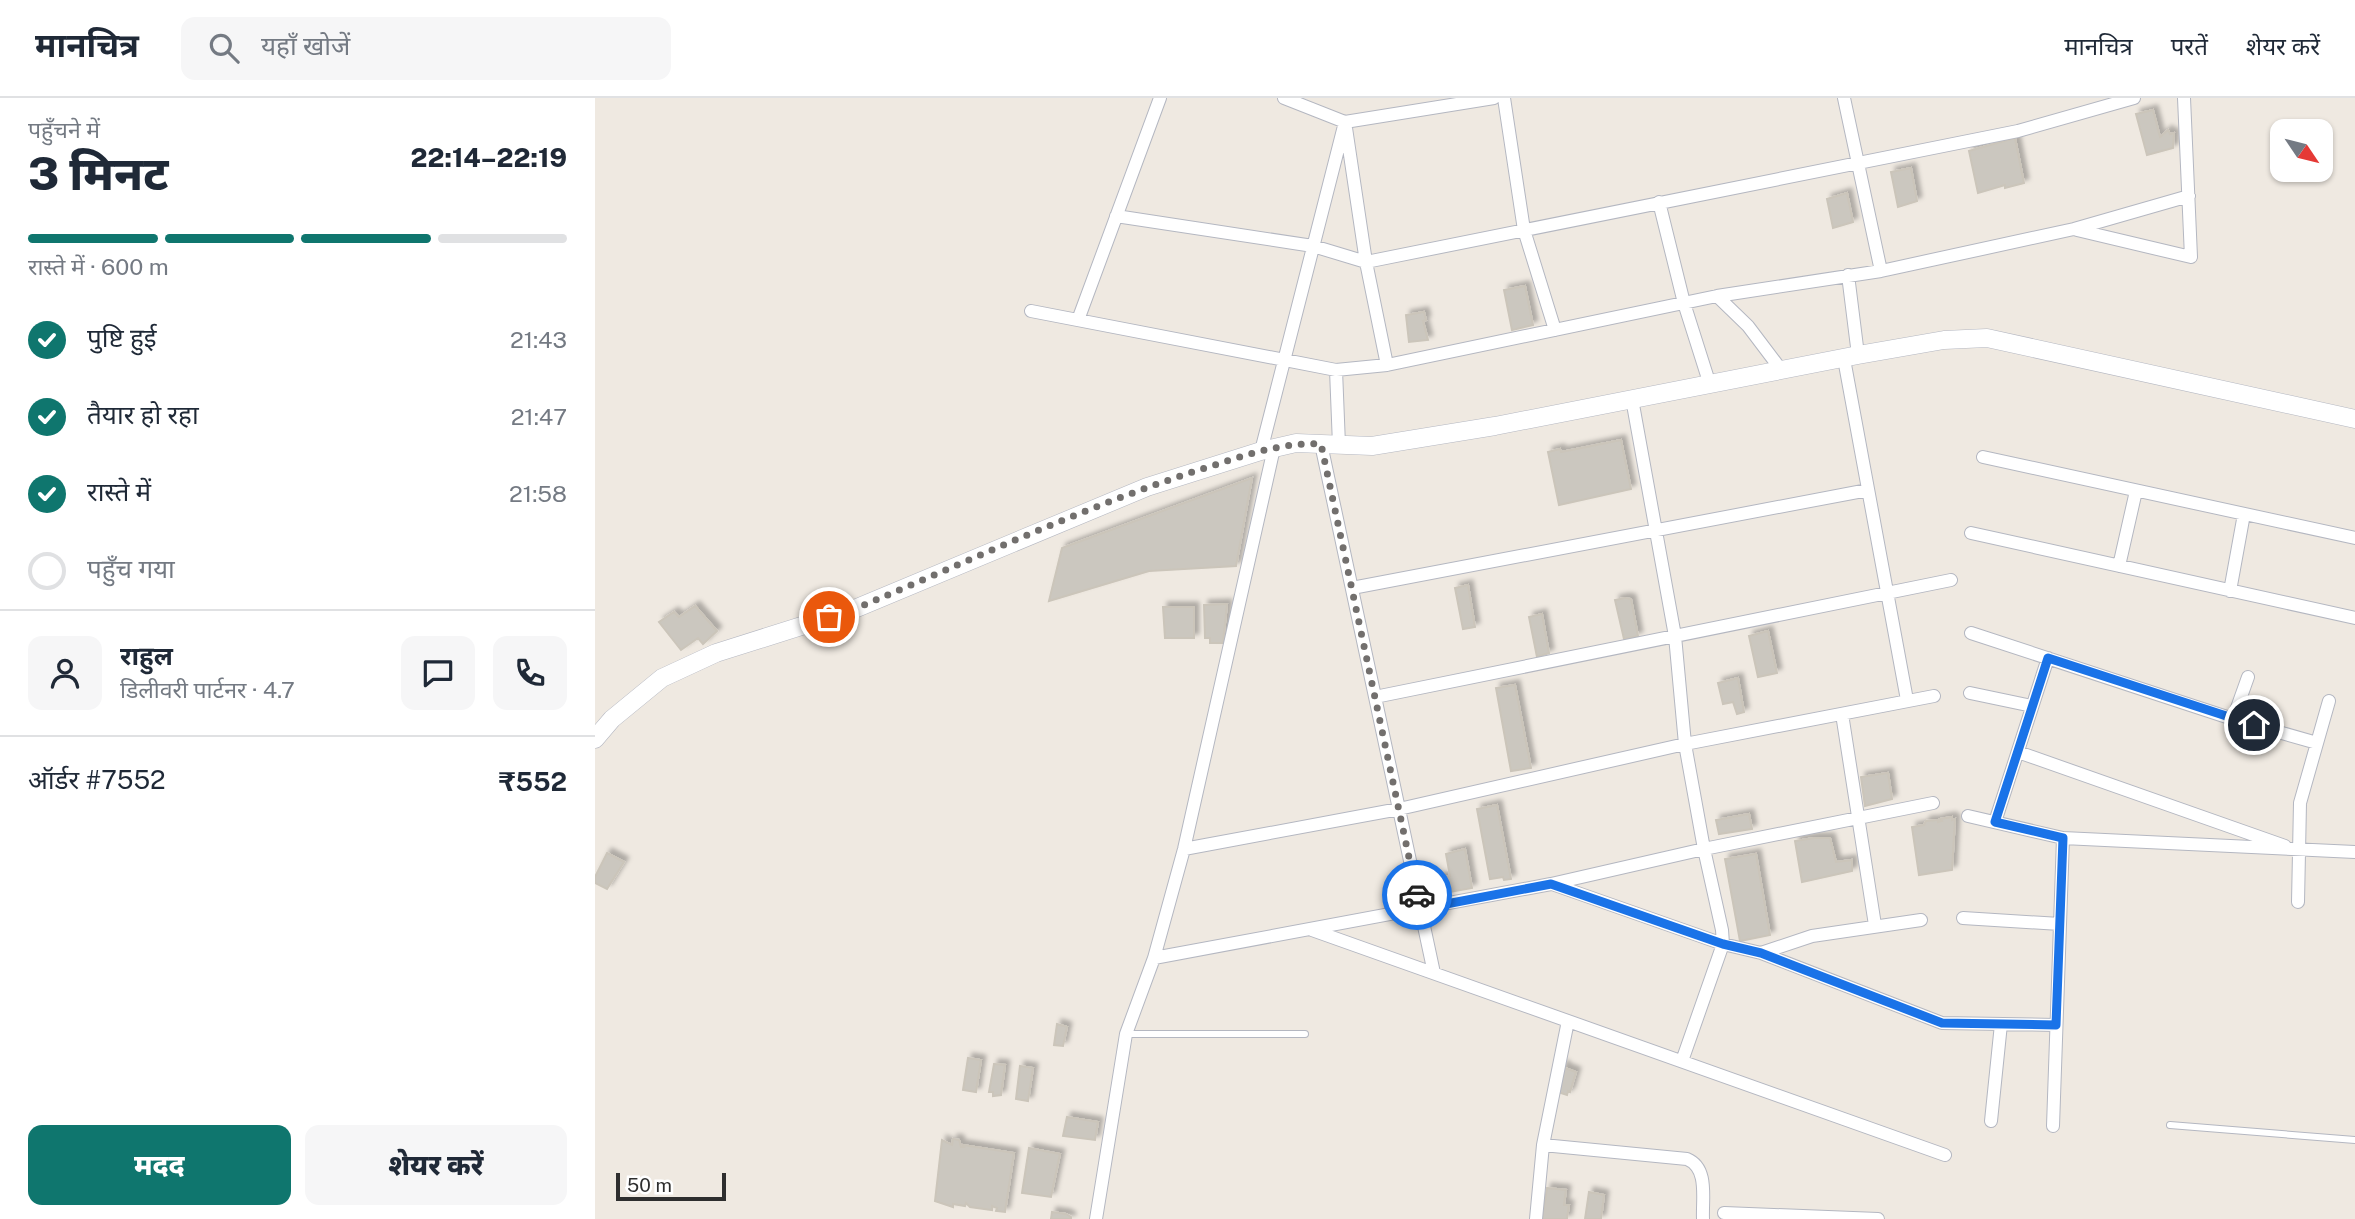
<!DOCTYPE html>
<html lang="hi">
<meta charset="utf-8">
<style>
body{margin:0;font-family:"Public Sans","Noto Sans Devanagari",sans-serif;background:#f6f6f7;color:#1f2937;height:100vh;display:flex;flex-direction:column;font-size:26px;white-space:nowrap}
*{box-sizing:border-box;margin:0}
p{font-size:23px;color:#747a83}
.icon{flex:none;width:38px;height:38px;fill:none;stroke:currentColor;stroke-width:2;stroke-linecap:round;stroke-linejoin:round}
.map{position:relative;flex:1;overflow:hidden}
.sheet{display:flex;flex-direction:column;background:#fff;width:595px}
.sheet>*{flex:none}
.needle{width:46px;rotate:125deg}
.tools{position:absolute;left:1675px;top:21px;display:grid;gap:14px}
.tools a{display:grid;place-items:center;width:63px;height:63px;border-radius:14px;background:#fff;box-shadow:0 2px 5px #0004;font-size:35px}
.scale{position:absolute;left:21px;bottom:18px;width:110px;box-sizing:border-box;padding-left:7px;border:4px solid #2e2e2e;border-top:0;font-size:19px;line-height:24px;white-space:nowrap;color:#2e2e2e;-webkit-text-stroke:5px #fff;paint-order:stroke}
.pin{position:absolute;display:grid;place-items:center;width:60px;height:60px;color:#fff;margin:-30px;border:4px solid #fff;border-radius:50%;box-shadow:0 2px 7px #0007}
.courier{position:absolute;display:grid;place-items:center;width:70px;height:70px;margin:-35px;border:5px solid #1a73e8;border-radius:50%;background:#fff;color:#222;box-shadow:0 2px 9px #0007}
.headline em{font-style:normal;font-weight:800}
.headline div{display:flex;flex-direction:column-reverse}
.headline{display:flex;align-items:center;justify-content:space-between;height:119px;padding:0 28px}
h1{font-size:46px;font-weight:800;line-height:52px}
.bar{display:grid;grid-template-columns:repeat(4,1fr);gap:10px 7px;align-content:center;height:84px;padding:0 28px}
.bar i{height:9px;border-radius:5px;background:#e0e1e3}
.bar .on{background:#0f766e}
.bar p{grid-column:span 4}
.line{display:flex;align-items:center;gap:18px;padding:0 28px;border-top:2px solid #e0e1e3}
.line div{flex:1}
.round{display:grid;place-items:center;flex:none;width:74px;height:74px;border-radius:14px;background:#f6f6f7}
ol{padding:0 28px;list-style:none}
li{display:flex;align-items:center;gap:21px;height:77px}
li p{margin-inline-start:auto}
li .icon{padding:7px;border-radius:50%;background:#0f766e;color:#fff;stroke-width:4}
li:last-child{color:#747a83}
li i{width:38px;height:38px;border:4px solid #e0e1e3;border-radius:50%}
.button{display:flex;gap:14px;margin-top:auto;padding:14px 28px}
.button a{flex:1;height:80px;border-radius:14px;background:#0f766e;color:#fff;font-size:28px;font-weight:800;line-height:80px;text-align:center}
.button a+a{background:#f6f6f7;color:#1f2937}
header{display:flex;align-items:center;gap:42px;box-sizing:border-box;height:98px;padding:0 35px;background:#fff;border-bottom:2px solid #e0e1e3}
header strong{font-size:33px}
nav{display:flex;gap:38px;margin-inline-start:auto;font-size:24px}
.search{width:490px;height:63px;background:#f6f6f7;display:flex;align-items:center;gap:18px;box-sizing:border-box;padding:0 24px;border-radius:14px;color:#747a83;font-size:26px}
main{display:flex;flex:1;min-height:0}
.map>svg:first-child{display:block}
</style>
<header>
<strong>मानचित्र</strong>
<div class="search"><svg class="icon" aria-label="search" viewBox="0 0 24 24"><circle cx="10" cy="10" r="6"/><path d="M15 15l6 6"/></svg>यहाँ खोजें</div>
<nav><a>मानचित्र</a><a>परतें</a><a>शेयर करें</a></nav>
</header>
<main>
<section class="sheet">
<div class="headline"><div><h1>3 मिनट</h1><p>पहुँचने में</p></div><em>22:14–22:19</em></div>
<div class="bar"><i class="on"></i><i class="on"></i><i class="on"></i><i></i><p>रास्ते में · 600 m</p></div>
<ol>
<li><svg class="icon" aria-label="check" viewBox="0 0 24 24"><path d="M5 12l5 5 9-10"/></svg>पुष्टि हुई<p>21:43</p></li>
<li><svg class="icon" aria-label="check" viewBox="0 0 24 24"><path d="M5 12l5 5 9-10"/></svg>तैयार हो रहा<p>21:47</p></li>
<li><svg class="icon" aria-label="check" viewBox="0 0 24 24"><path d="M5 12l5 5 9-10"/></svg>रास्ते में<p>21:58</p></li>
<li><i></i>पहुँच गया</li>
</ol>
<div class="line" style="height:126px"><a class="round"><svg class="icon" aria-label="person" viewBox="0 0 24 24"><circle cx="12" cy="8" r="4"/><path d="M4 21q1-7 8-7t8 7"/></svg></a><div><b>राहुल</b><p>डिलीवरी पार्टनर · 4.7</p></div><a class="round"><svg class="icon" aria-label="chat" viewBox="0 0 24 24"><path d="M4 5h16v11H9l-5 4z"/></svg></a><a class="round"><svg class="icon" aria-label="phone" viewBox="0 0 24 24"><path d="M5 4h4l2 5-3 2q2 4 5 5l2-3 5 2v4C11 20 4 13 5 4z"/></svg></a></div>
<div class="line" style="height:91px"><div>ऑर्डर #7552</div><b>₹552</b></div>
<div class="button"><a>मदद</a><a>शेयर करें</a></div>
</section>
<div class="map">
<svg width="1760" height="1121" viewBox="0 0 1760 1121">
<defs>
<filter id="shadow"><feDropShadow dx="4.5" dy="-4.5" stdDeviation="2" flood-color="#0004"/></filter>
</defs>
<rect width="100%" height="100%" fill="#efe9e1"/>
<path fill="#cbc7bf" stroke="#cbc5ba" stroke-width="2" filter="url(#shadow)" d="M1558 12 1565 39 1573 32 1575 36 1579 35 1578 50 1552 57 1541 16Z
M1420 40 1429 85 1410 90V87L1383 95 1374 53Z
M1316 70 1322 103 1303 109 1296 74Z
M1252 95 1258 124 1238 130 1232 101Z
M930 188 938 227 917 232 909 192Z
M829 214 831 222 828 223 833 242 814 244 811 217Z
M1026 342 1036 391 964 407 953 354 965 351 966 354Z
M657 380 641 468 554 473 454 503 467 450Z
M873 487 880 529 868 531 860 490Z
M1030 500 1036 501 1043 538 1029 541 1020 502Z
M632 506 628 545H615V540H610L609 507Z
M100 508 122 533 108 546 103 540 86 552 64 524 79 514 84 519Z
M568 509H599V540H570Z
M947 516 954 555 942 559 934 519Z
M1173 533 1182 575 1163 579 1154 538Z
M1143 580 1149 614 1142 616 1138 604 1128 606 1123 585Z
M920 587 936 670 916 673 901 590Z
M1293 675 1297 701 1270 708 1266 679Z
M902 707 916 781 909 782 908 779 895 781 882 711Z
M1154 716 1157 731 1124 736 1121 722Z
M1357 719V722L1360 721 1357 772 1324 777 1317 729 1329 727 1331 723 1343 722V724L1347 723 1345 721Z
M1219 740H1235L1241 764 1257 762V773L1207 784 1200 743Z
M870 751 877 790 832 798 830 783 855 778 851 756Z
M12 755 29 764 12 791 0 785V779Z
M1161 756 1175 837 1145 843 1130 761Z
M462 926 472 929 468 948 459 947Z
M373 960 386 962 381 994 368 992Z
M399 966 410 967 406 997 398 998V994H394Z
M968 967 970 968V970L981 974 975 994 973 993 972 997 960 993Z
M425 968 438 970 433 1003 421 1001Z
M472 1019 503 1024 500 1042 468 1038Z
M358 1041 364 1042 366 1049H369L368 1047 419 1055 410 1114 401 1113 402 1110 397 1108V1112L375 1109 371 1105 370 1108 358 1106V1109L340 1103 347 1042 357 1047Z
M434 1050 465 1056 456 1099 427 1095Z
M952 1090 971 1092 969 1107H974L972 1121H947Z
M994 1094 1009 1097 1006 1121H990Z
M457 1114 471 1116 476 1119V1121H456Z"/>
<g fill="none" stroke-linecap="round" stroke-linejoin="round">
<g stroke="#b4b7c1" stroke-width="8">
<path id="lane" d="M531 936H710
M1575 1027 1760 1042"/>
</g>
<g stroke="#b4b7c1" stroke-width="14">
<path id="street" d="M689 0 750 24 899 0
M909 0 929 132 960 232
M1249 0 1286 173
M751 30 771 164 792 267
M1064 104 1089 205 1115 287
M521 118 718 148 771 164 1423 33 1539 0
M1482 132 1596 159 1589 0
M1253 177 1263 257
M1122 198 1153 228 1187 273
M436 213 741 272 792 267 1122 198 1286 173 1479 131 1594 98
M483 222 565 0
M1249 261 1312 602
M741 272 744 347
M1037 301 1080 538 1090 646 1109 751 1127 832 1128 846 1087 963
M726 346 839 875
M666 353 750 24
M1388 359 1760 440
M1376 435 1760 520
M1524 468 1541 393
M757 490 1273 392
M1635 493 1649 416
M1376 535 1638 621 1722 645
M1375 595 1437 608
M780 599 1356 482
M1247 616 1280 827
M1638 621 1653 579
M1423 654 1690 748
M1373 718 1468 740 1760 754
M1400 724 1453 560
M589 751 804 711 1090 646 1339 598
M957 786 1128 846 1166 855 1217 838 1326 822
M1703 804 1705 705 1734 603
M1368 820 1465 826
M717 832 1350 1057
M1166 855 1347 925 1461 927
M559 860 956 786 1109 751 1338 705
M1396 1023 1406 926
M1458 1028 1468 740
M948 1047 1092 1061C1114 1070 1107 1101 1108 1121
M1129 1115 1283 1121
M501 1121 531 936 559 860 589 751 679 350
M941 1121 948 1047 973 923"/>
</g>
<g stroke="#b4b7c1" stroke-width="19">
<path id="secondary" d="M0 641 17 621 67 580 121 555 257 512 552 389 666 353 701 345 777 348 900 328 1263 257 1349 242 1392 240 1760 321"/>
</g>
<use href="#lane" stroke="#fff" stroke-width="6"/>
<use href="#street" stroke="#fff" stroke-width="12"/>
<use href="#secondary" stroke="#fff" stroke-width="18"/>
</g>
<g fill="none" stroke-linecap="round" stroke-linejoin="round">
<path stroke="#726f6d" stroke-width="7" stroke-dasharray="0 12.6" d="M234 519 257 512C372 464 488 409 607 371 646 359 684 344 726 346L822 797"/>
<path stroke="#1a73e8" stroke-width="9" d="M822 797 825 811 956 786 1128 846 1166 855 1347 925 1461 927 1468 740 1400 724 1453 560 1659 627"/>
</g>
</svg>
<div class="tools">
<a><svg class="needle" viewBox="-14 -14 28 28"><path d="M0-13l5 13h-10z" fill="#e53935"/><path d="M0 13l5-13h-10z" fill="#747a83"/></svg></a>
</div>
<div class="scale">50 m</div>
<div class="pin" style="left:234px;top:519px;background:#ea580c"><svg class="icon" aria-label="bag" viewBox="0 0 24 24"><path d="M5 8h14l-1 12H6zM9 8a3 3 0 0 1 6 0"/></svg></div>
<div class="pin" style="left:1659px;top:627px;background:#1f2937"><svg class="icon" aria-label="home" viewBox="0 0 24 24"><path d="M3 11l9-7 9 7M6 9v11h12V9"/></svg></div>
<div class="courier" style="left:822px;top:797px"><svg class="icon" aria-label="car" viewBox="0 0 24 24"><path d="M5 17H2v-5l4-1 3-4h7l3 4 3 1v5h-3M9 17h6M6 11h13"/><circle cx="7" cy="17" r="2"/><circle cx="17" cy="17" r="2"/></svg></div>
</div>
</main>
